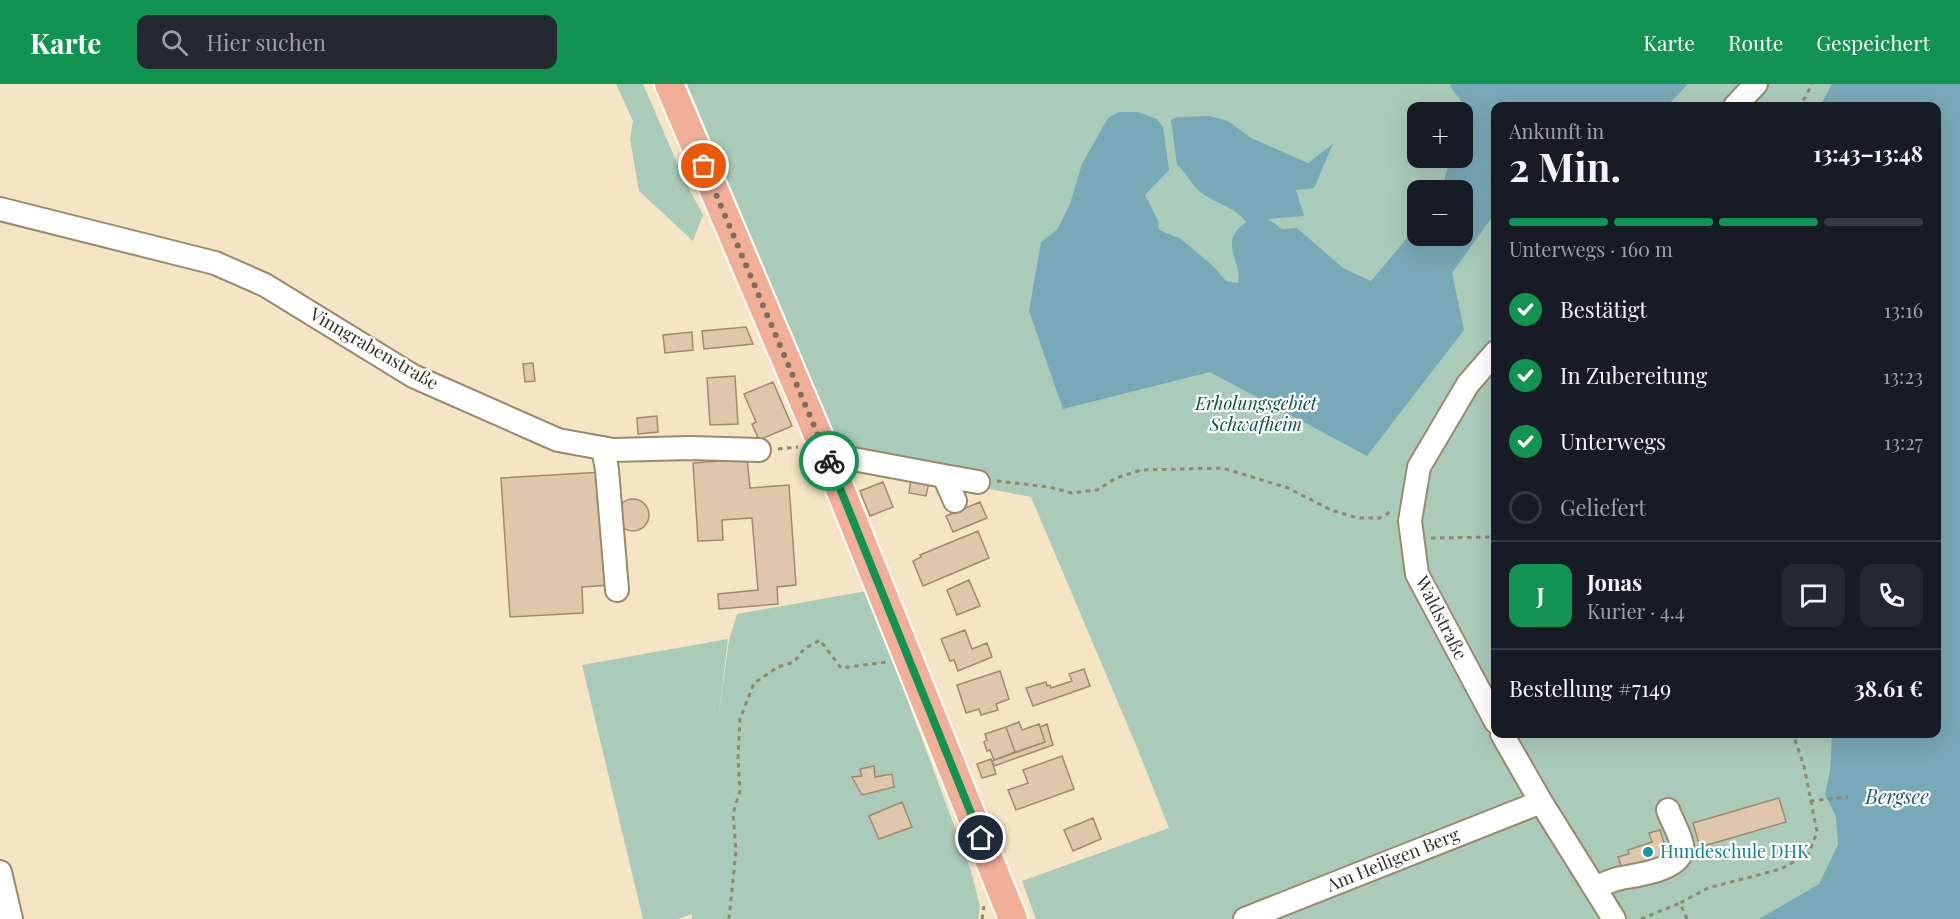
<!DOCTYPE html>
<html lang="de">
<meta charset="utf-8">
<style>
body{margin:0;font-family:"Playfair Display",serif;background:#242831;color:#f1f3f6;height:100vh;display:flex;flex-direction:column;font-size:22px;white-space:nowrap}
*{box-sizing:border-box;margin:0}
p{font-size:20px;color:#9ea1a6}
.icon{flex:none;width:33px;height:33px;fill:none;stroke:currentColor;stroke-width:2;stroke-linecap:round;stroke-linejoin:round}
.map{position:relative;flex:1;overflow:hidden}
.drawer{position:absolute;left:1491px;top:18px;width:450px;height:636px;display:flex;flex-direction:column;background:#171b24;border-radius:12px;box-shadow:0 6px 24px #0002}
.drawer>*{flex:none}
.buttons{position:absolute;left:1407px;top:18px;display:grid;gap:12px}
.buttons a{display:grid;place-items:center;width:66px;height:66px;border-radius:12px;background:#171b24;box-shadow:0 6px 24px #0002;font-size:30px}
.pin{position:absolute;display:grid;place-items:center;width:51px;height:51px;color:#fff;margin:-26px;border:3px solid #fff;border-radius:50%;box-shadow:0 2px 6px #0007}
.courier{position:absolute;display:grid;place-items:center;width:60px;height:60px;margin:-30px;border:4px solid #119351;border-radius:50%;background:#fff;color:#222;box-shadow:0 2px 8px #0007}
.overview em{font-style:normal;font-weight:700}
.overview div{display:flex;flex-direction:column-reverse}
.overview{display:flex;align-items:center;justify-content:space-between;height:102px;padding:0 18px}
h1{font-size:39px;font-weight:700;line-height:45px}
.bar{display:grid;grid-template-columns:repeat(4,1fr);gap:9px 6px;align-content:center;height:72px;padding:0 18px}
.bar i{height:8px;border-radius:4px;background:#363941}
.bar .selected{background:#119351}
.bar p{grid-column:span 4}
.line{display:flex;align-items:center;gap:15px;padding:0 18px;border-top:2px solid #363941}
.line div{flex:1}
.round{display:grid;place-items:center;flex:none;width:63px;height:63px;border-radius:12px;background:#242831}
ol{padding:0 18px;list-style:none}
li{display:flex;align-items:center;gap:18px;height:66px}
li p{margin-inline-start:auto}
li .icon{padding:6px;border-radius:50%;background:#119351;color:#fff;stroke-width:4}
li:last-child{color:#9ea1a6}
li i{width:33px;height:33px;border:3px solid #363941;border-radius:50%}
header{display:flex;align-items:center;gap:36px;box-sizing:border-box;height:84px;padding:0 30px;background:#119351;color:#fff}
header strong{font-size:28px}
nav{display:flex;gap:33px;margin-inline-start:auto;font-size:21px}
.search{width:420px;height:54px;background:#242831;display:flex;align-items:center;gap:15px;box-sizing:border-box;padding:0 21px;border-radius:12px;color:#9ea1a6;font-size:22px}
.map>svg:first-child{display:block}
</style>
<header>
<strong>Karte</strong>
<div class="search"><svg class="icon" aria-label="search" viewBox="0 0 24 24"><circle cx="10" cy="10" r="6"/><path d="M15 15l6 6"/></svg>Hier suchen</div>
<nav><a>Karte</a><a>Route</a><a>Gespeichert</a></nav>
</header>
<div class="map">
<svg width="1960" height="835" viewBox="0 0 1960 835">
<rect width="100%" height="100%" fill="#f5e5c4"/>
<path fill="#aacbb9" fill-rule="evenodd" d="M616 0H643L685 97 703 131 693 157 639 107 630 55 633 37Z
M687 0H1960V835H1036L1022 797 1169 744 1136 661 1031 413 979 403 841 365ZM1496 22H1936V650H1496ZM1418 28H1462V74H1418ZM1418 106H1462V152H1418Z
M867 507 971 787 980 822 978 835H692V830L678 835H643L582 581 728 555 718 637 729 556 737 530Z"/>
<path fill="#78a9b6" d="M1450 0H1688L1667 22H1496L1495 129 1452 189 1464 246 1367 372 1210 288 1063 325 1029 227 1041 158 1057 146 1070 120 1082 80 1108 34 1119 28H1138L1157 35 1163 43 1169 86 1145 111 1158 137 1159 146 1181 155 1212 181 1226 197 1238 199C1243 183 1224 164 1236 148 1238 144 1243 141 1246 138 1235 122 1212 119 1198 106 1190 98 1186 88 1177 81L1171 36 1177 33 1210 32 1228 37 1251 54 1308 79 1333 60 1314 104 1296 106 1304 132 1268 135 1282 145 1297 144 1343 184 1371 197 1408 153 1417 144 1418 152H1462V106H1442L1450 74H1462V28H1460L1462 18 1451 4Z
M1832 0H1960V835H1759L1819 800 1838 761 1836 732 1825 711 1830 687 1832 650H1936V22H1820Z"/>
<path fill="#dec7aa" stroke="#a08a6e" stroke-width="1.5" d="M746 243 753 260 704 265 702 247Z
M692 248 693 266 665 269 663 251Z
M533 279 535 297 525 298 523 280Z
M735 292 738 340 710 341 707 294Z
M773 298 792 342 759 356 752 340 756 338 744 310Z
M657 332 658 348 638 350 637 334Z
M747 375 750 404 789 401 796 501 777 503 778 520 719 525 718 510 758 506 752 434 722 436 723 456 698 457 693 379Z
M603 388 610 501 582 503 583 529 510 533 501 394Z
M911 395 929 398 926 412 909 409Z
M883 398 893 423 870 432 860 407Z
M617 431a16 16 0 1 1 32 0a16 16 0 1 1-32 0Z
M980 418 987 434 953 448 946 432Z
M978 447 989 474 923 502 913 477 921 473 920 471Z
M969 496 980 522 957 531 947 506Z
M965 546 972 565 987 559 992 573 958 587 954 576 950 577 941 555Z
M1084 585 1090 602 1033 622 1026 604 1046 598 1047 602 1050 601 1051 604 1072 597 1069 590Z
M1000 587 1009 615 996 620 998 626 981 631 979 625 966 629 957 601Z
M1019 638 1022 646 1039 640 1045 658 1015 668 1006 643Z
M1047 640 1053 661 994 682 992 677 1045 658 1040 643Z
M1006 643 1015 668 994 676 990 666 987 667 984 658 987 656 985 650Z
M1062 672 1074 705 1016 726 1008 706 1028 699 1023 686Z
M991 675 996 690 982 694 977 680Z
M874 682 875 693 892 690 894 703 862 711 852 693 862 692 860 685Z
M1779 714 1786 738 1700 763 1693 739Z
M902 718 912 743 879 755 869 732Z
M1093 734 1101 755 1073 767 1064 746Z
M1660 746 1668 772 1623 786 1618 773 1629 770 1628 766 1652 758 1649 749Z"/>
<g fill="none" stroke-linecap="round" stroke-linejoin="round">
<g stroke="#9a8a6c" stroke-width="26">
<path id="minor" d="M1735 22 1756 0
M0 125 215 179 265 201 413 292 558 356 613 366 691 364 759 366
M1496 268 1468 300 1419 383 1410 437 1417 490 1496 638
M603 364 607 386 617 506
M826 370 944 392 955 417
M944 392 978 398
M1502 650 1541 718 1614 835
M0 788 11 835
M1595 804C1603 800 1612 796 1621 794 1637 791 1685 786 1682 761 1680 750 1672 737 1668 726
M1245 835 1541 718"/>
</g>
<g stroke="#fff" stroke-width="32">
<path id="major" d="M669 0 826 370 1013 835"/>
</g>
<path stroke="#918770" stroke-width="3" stroke-dasharray="4.5 4.5" stroke-linecap="butt" d="M1796 22 1805 14 1812 0
M778 365 798 363
M997 397 1049 403 1072 409 1097 406 1116 394 1141 386 1223 384 1288 404 1331 426 1358 434H1380L1390 428H1393
M1431 454 1496 453
M1810 717 1848 713
M729 835 736 766 733 730 740 706 738 674 740 635 754 599 778 583 794 578 804 565 820 556 841 584 887 578
M982 835 984 822
M1641 835 1680 819
M1687 835 1680 819 1708 804 1781 785 1809 769 1817 748 1804 682 1793 650"/>
<use href="#minor" stroke="#fff" stroke-width="22"/>
<use href="#major" stroke="#f1af97" stroke-width="28"/>
</g>
<g fill="none" stroke-linecap="round" stroke-linejoin="round">
<path stroke="#7a705c" stroke-width="6" stroke-dasharray="0 10.8" d="M704 82 829 377"/>
<path stroke="#119351" stroke-width="8" d="M829 377 981 754"/>
</g>
<circle fill="#0f9aa8" stroke="#fff" stroke-width="2" cx="1648" cy="768" r="6"/>
<g text-anchor="middle" stroke-width="4.5" stroke-linejoin="round" paint-order="stroke">
<g font-size="18" fill="#373124" stroke="#fff">
<text transform="translate(374 265) rotate(30)" y="6">Vinngrabenstraße</text>
<text transform="translate(1441 534) rotate(63)" y="6">Waldstraße</text>
<text transform="translate(1393 776) rotate(-22)" y="6">Am Heiligen Berg</text>
</g>
<g font-size="18" font-style="italic" fill="#065539" stroke="#fff">
<text x="1256" y="326">Erholungsgebiet<tspan x="1256" dy="21">Schwafheim</tspan></text>
</g>
<g font-size="18" fill="#0d838f" stroke="#fff" text-anchor="start">
<text x="1660" y="774">Hundeschule DHK</text>
</g>
<g font-size="20" font-style="italic" fill="#1d5f6e" stroke="#fff">
<text x="1897" y="720">Bergsee</text>
</g>
</g>
</svg>
<div class="buttons">
<a>+</a>
<a>−</a>
</div>
<div class="pin" style="left:704px;top:82px;background:#ea580c"><svg class="icon" aria-label="bag" viewBox="0 0 24 24"><path d="M5 8h14l-1 12H6zM9 8a3 3 0 0 1 6 0"/></svg></div>
<div class="pin" style="left:981px;top:754px;background:#1f2937"><svg class="icon" aria-label="home" viewBox="0 0 24 24"><path d="M3 11l9-7 9 7M6 9v11h12V9"/></svg></div>
<div class="courier" style="left:829px;top:377px"><svg class="icon" aria-label="bike" viewBox="0 0 24 24"><circle cx="6" cy="16" r="4"/><circle cx="18" cy="16" r="4"/><path d="M6 16l4-8h5l3 8M10 8l3 8H6M13 5h3"/></svg></div>
<section class="drawer">
<div class="overview"><div><h1>2 Min.</h1><p>Ankunft in</p></div><em>13:43–13:48</em></div>
<div class="bar"><i class="selected"></i><i class="selected"></i><i class="selected"></i><i></i><p>Unterwegs · 160 m</p></div>
<ol>
<li><svg class="icon" aria-label="check" viewBox="0 0 24 24"><path d="M5 12l5 5 9-10"/></svg>Bestätigt<p>13:16</p></li>
<li><svg class="icon" aria-label="check" viewBox="0 0 24 24"><path d="M5 12l5 5 9-10"/></svg>In Zubereitung<p>13:23</p></li>
<li><svg class="icon" aria-label="check" viewBox="0 0 24 24"><path d="M5 12l5 5 9-10"/></svg>Unterwegs<p>13:27</p></li>
<li><i></i>Geliefert</li>
</ol>
<div class="line" style="height:108px"><b class="round" style="background:#119351;color:#fff">J</b><div><b>Jonas</b><p>Kurier · 4.4</p></div><a class="round"><svg class="icon" aria-label="chat" viewBox="0 0 24 24"><path d="M4 5h16v11H9l-5 4z"/></svg></a><a class="round"><svg class="icon" aria-label="phone" viewBox="0 0 24 24"><path d="M5 4h4l2 5-3 2q2 4 5 5l2-3 5 2v4C11 20 4 13 5 4z"/></svg></a></div>
<div class="line" style="height:78px"><div>Bestellung #7149</div><b>38.61 €</b></div>
</section>
</div>
